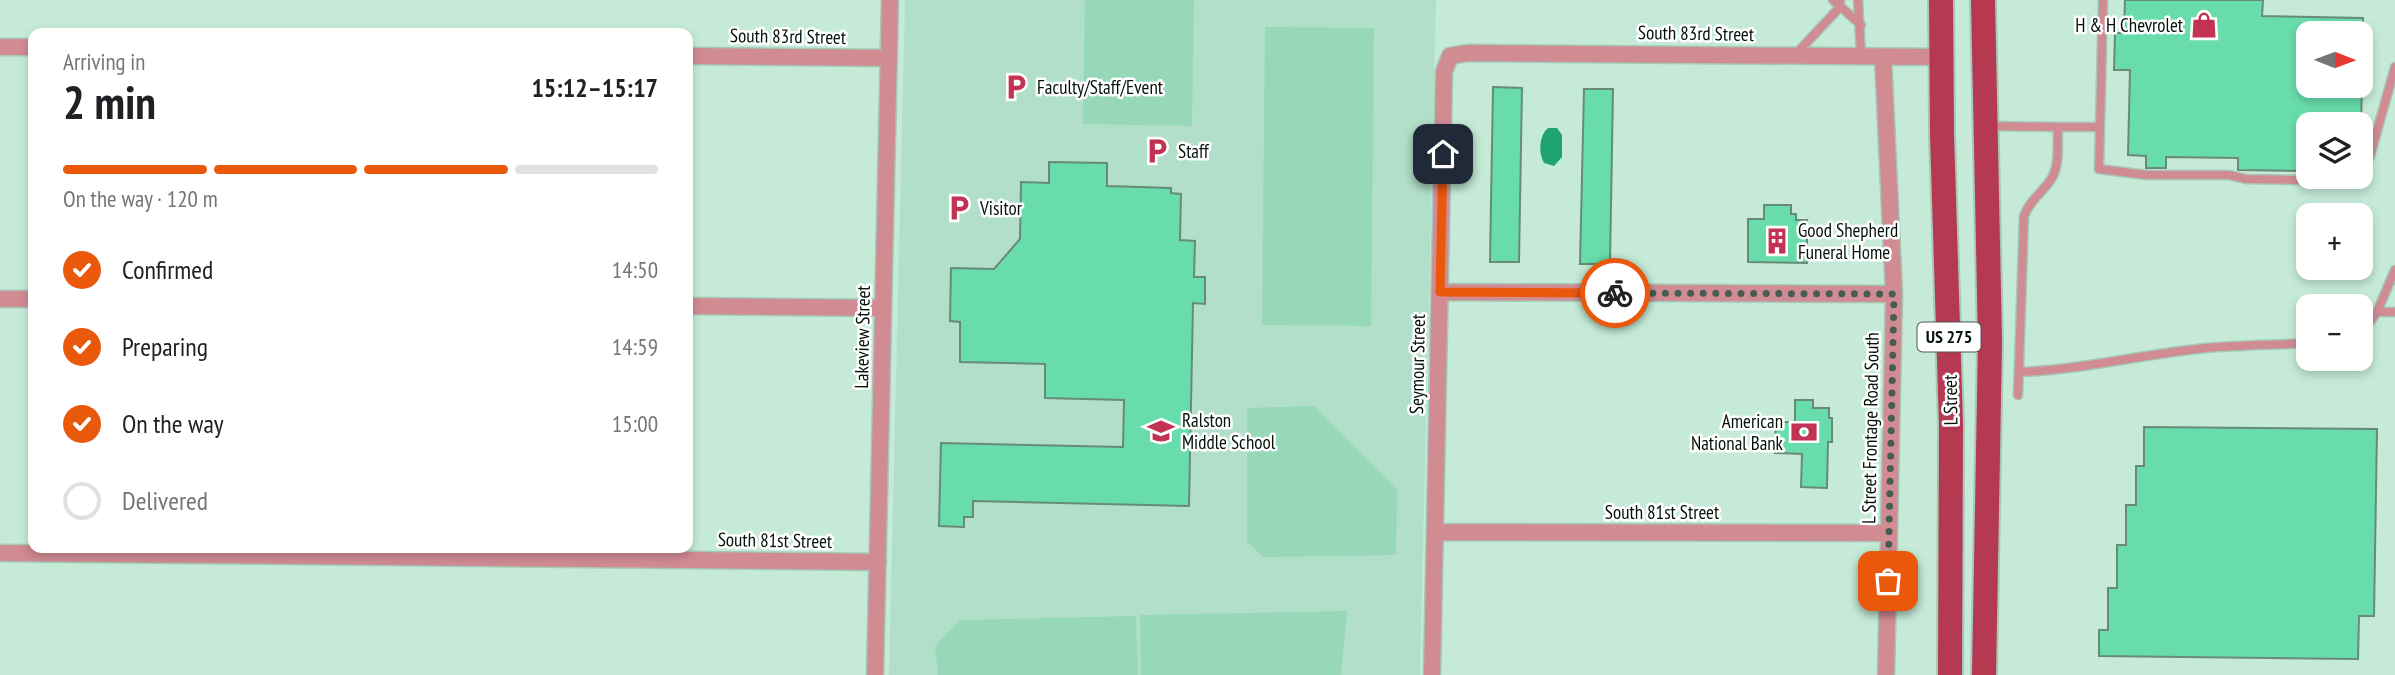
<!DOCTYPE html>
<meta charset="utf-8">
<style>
body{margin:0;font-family:"PT Sans Narrow",sans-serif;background:#f2f2f2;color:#202124;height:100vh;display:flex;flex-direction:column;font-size:26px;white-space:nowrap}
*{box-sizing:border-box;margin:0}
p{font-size:23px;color:#757577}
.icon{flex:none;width:38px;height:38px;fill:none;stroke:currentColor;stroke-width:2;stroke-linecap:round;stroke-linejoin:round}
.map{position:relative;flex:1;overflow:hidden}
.side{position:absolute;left:28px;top:28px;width:665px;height:525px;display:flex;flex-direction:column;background:#fff;border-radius:14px;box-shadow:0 4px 10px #0003}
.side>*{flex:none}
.needle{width:46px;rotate:91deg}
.tools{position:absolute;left:2296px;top:21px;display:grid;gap:14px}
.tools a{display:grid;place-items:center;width:77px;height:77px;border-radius:14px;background:#fff;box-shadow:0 4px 10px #0003;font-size:35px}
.pin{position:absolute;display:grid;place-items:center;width:60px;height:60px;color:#fff;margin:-30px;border-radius:14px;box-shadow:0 4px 10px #0006}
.courier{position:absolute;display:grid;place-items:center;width:70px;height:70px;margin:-35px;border:5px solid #ea580c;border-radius:50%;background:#fff;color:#222;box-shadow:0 2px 9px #0007}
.overview em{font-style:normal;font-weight:600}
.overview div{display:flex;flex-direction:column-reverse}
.overview{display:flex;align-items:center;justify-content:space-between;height:119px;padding:0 35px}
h1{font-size:46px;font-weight:600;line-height:52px}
.bar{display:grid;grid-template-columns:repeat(4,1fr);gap:10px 7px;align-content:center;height:84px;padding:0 35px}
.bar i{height:9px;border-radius:5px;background:#e0e0e0}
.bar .on{background:#ea580c}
.bar p{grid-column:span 4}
ol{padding:0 35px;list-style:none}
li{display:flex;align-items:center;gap:21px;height:77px}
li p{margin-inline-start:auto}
li .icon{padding:7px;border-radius:50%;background:#ea580c;color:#fff;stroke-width:4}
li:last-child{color:#757577}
li i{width:38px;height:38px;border:4px solid #e0e0e0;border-radius:50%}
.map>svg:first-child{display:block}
</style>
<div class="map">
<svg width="2395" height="675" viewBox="0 0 2395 675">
<rect width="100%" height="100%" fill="#c5ebd8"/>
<path fill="#b2dfc9" d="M905 0H1436L1420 675H889Z"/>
<path fill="#97d8b9" d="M1085 0H1194L1192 126 1083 124Z
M1265 27 1374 28 1371 326 1262 325Z
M1314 406 1397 489 1396 555 1263 557 1247 541V408Z
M1347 611 1341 675H1141L1140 615Z
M1136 616 1138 675H938L935 646 960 620Z"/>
<path fill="#1fa274" d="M1548 128H1557L1562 135V157L1554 166 1544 163C1538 152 1539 136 1548 128Z"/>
<path fill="#68ddab" stroke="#678a79" stroke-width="2" d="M2125 0H2263L2262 16 2363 18V33H2308V86H2362L2361 124H2308V171L2238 170V158L2166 157V168H2146V156L2128 155 2130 70H2114L2115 33H2124Z
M1493 87 1522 88 1519 262H1490Z
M1584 89H1613L1610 264H1580Z
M1049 162 1107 163V186L1171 188V193L1181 194 1180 240 1195 241 1194 277H1205V304L1193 303 1189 506 973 501V517H964V527L939 526 941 443 1123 447 1124 400 1045 398V364L960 362V322L950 321 951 268 994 269 1020 239 1021 182 1049 183Z
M1764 205H1791V214H1796V220H1807V263L1748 262V219H1764Z
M1795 400H1813V408H1829V418H1832V442H1828L1827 488 1801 487 1802 454 1775 453 1776 422H1795Z
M2144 427 2377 429 2374 616H2359L2358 659 2099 656V630H2108V588H2117V545H2126V505H2136V466H2144Z"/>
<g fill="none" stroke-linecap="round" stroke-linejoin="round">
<g stroke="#a6c8b7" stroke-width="11">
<path id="lane" d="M1833 0 1861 25
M1858 0 1861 56
M2103 0 2099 169 2147 175H2229L2246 179 2359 181 2361 177
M1796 54 1840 7V0
M1990 126 2058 127C2057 143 2060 161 2053 176 2045 191 2030 199 2024 216L2018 395
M2058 127H2100
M2361 176 2370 156 2395 67
M2377 312 2395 270
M2361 334 2377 312H2395
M2019 372C2082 370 2143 354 2206 348 2240 345 2274 345 2308 343"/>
</g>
<g stroke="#a6c8b7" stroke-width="19">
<path id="street" d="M0 47H33
M688 56 889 58
M1883 57 1894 294 1886 675
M1440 292 1894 294
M0 299H33
M688 306 883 308
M1435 532 1889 533
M0 553 878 562
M875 675 890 0
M1432 675 1444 72 1450 56 1468 53 1941 57"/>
</g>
<g stroke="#a6c8b7" stroke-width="28">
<path id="primary" d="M1941 0 1942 134 1951 425 1950 675
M1983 0 1990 342 1984 675"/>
</g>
<use href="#lane" stroke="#d18b93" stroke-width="8"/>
<use href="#street" stroke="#d18b93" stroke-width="16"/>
<use href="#primary" stroke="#b63953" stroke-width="24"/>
</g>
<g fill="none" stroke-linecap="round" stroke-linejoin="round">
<path stroke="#485d52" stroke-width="7" stroke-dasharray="0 12.6" d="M1615 293 1894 294 1888 581"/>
<path stroke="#ea580c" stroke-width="9" d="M1443 154 1440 292 1615 293"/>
</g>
<defs>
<g id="shop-bare" transform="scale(2.1)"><path d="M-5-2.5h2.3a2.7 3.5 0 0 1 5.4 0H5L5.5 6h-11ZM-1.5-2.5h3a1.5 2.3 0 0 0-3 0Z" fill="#c23253" stroke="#fff" stroke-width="2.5" paint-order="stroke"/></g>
<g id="parking-bare" transform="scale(2.1)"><path d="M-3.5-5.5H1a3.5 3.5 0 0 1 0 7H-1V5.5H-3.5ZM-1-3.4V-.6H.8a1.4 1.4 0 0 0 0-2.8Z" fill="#c23253" stroke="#fff" stroke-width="2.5" paint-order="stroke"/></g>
<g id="building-bare" transform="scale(2.1)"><path d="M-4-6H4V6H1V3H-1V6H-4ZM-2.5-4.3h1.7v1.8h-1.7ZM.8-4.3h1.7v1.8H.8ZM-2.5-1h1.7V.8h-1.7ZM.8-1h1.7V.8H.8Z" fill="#c23253" stroke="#fff" stroke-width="2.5" paint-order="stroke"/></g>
<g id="school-bare" transform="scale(2.1)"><path d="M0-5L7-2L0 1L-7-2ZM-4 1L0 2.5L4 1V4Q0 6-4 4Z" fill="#c23253" stroke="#fff" stroke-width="2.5" paint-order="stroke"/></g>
<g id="bank-bare" transform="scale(2.1)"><path d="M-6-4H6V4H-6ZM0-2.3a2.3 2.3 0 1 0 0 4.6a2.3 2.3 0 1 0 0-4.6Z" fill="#c23253" stroke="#fff" stroke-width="2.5" paint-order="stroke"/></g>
</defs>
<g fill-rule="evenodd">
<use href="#shop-bare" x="2204" y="25"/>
<use href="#parking-bare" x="1016" y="87"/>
<use href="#parking-bare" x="1157" y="151"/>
<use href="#parking-bare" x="959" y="208"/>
<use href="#building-bare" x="1777" y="241"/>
<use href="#school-bare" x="1161" y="431"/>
<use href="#bank-bare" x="1804" y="432"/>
</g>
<g text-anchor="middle" stroke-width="5" stroke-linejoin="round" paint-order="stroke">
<rect fill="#fff" stroke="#4f5854" stroke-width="2" x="1917.5" y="322.5" width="63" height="29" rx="5"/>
<g font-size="18" font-weight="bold" fill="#04100a">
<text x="1949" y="343">US 275</text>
</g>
<g font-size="19" fill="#04100a" stroke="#fff" text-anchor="start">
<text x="2183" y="32" text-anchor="end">H &amp; H Chevrolet</text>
<text x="1037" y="94">Faculty/Staff/Event</text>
<text x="1178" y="158">Staff</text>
<text x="980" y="215">Visitor</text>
<text x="1798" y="237">Good Shepherd<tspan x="1798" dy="22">Funeral Home</tspan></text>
<text x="1182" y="427">Ralston<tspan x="1182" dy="22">Middle School</tspan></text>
<text x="1783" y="428" text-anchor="end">American<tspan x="1783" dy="22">National Bank</tspan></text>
</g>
<g font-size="19" fill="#04100a" stroke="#fff">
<text transform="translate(1696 33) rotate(1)" y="7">South 83rd Street</text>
<text transform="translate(788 36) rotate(1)" y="7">South 83rd Street</text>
<text transform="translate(862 337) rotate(-89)" y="7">Lakeview Street</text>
<text transform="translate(1417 364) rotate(-89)" y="7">Seymour Street</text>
<text transform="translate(1950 400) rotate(-91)" y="7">L Street</text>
<text transform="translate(1870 428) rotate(-89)" y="7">L Street Frontage Road South</text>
<text x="1662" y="519">South 81st Street</text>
<text transform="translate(775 540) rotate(1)" y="7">South 81st Street</text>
</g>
</g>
</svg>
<div class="tools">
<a><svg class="needle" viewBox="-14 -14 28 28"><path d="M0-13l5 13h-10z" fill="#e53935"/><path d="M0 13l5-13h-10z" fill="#757577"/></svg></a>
<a><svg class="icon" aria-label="layers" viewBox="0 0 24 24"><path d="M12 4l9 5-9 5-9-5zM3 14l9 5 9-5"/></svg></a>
<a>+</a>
<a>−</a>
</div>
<div class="pin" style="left:1888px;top:581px;background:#ea580c"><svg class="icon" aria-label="bag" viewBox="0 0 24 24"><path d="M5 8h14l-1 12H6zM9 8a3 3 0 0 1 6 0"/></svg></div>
<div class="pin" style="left:1443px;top:154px;background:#1f2937"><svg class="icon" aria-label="home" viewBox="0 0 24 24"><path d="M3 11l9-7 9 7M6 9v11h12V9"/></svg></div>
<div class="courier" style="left:1615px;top:293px"><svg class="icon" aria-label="bike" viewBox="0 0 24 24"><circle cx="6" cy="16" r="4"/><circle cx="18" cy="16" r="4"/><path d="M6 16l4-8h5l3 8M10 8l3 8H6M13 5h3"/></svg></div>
<section class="side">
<div class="overview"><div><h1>2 min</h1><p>Arriving in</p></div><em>15:12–15:17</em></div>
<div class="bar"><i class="on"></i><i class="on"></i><i class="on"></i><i></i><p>On the way · 120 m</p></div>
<ol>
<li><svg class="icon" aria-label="check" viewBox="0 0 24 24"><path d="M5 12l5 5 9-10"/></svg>Confirmed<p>14:50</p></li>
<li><svg class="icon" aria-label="check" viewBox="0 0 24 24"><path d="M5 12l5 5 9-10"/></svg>Preparing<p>14:59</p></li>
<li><svg class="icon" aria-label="check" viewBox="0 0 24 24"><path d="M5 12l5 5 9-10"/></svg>On the way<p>15:00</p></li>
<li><i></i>Delivered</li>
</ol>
</section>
</div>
